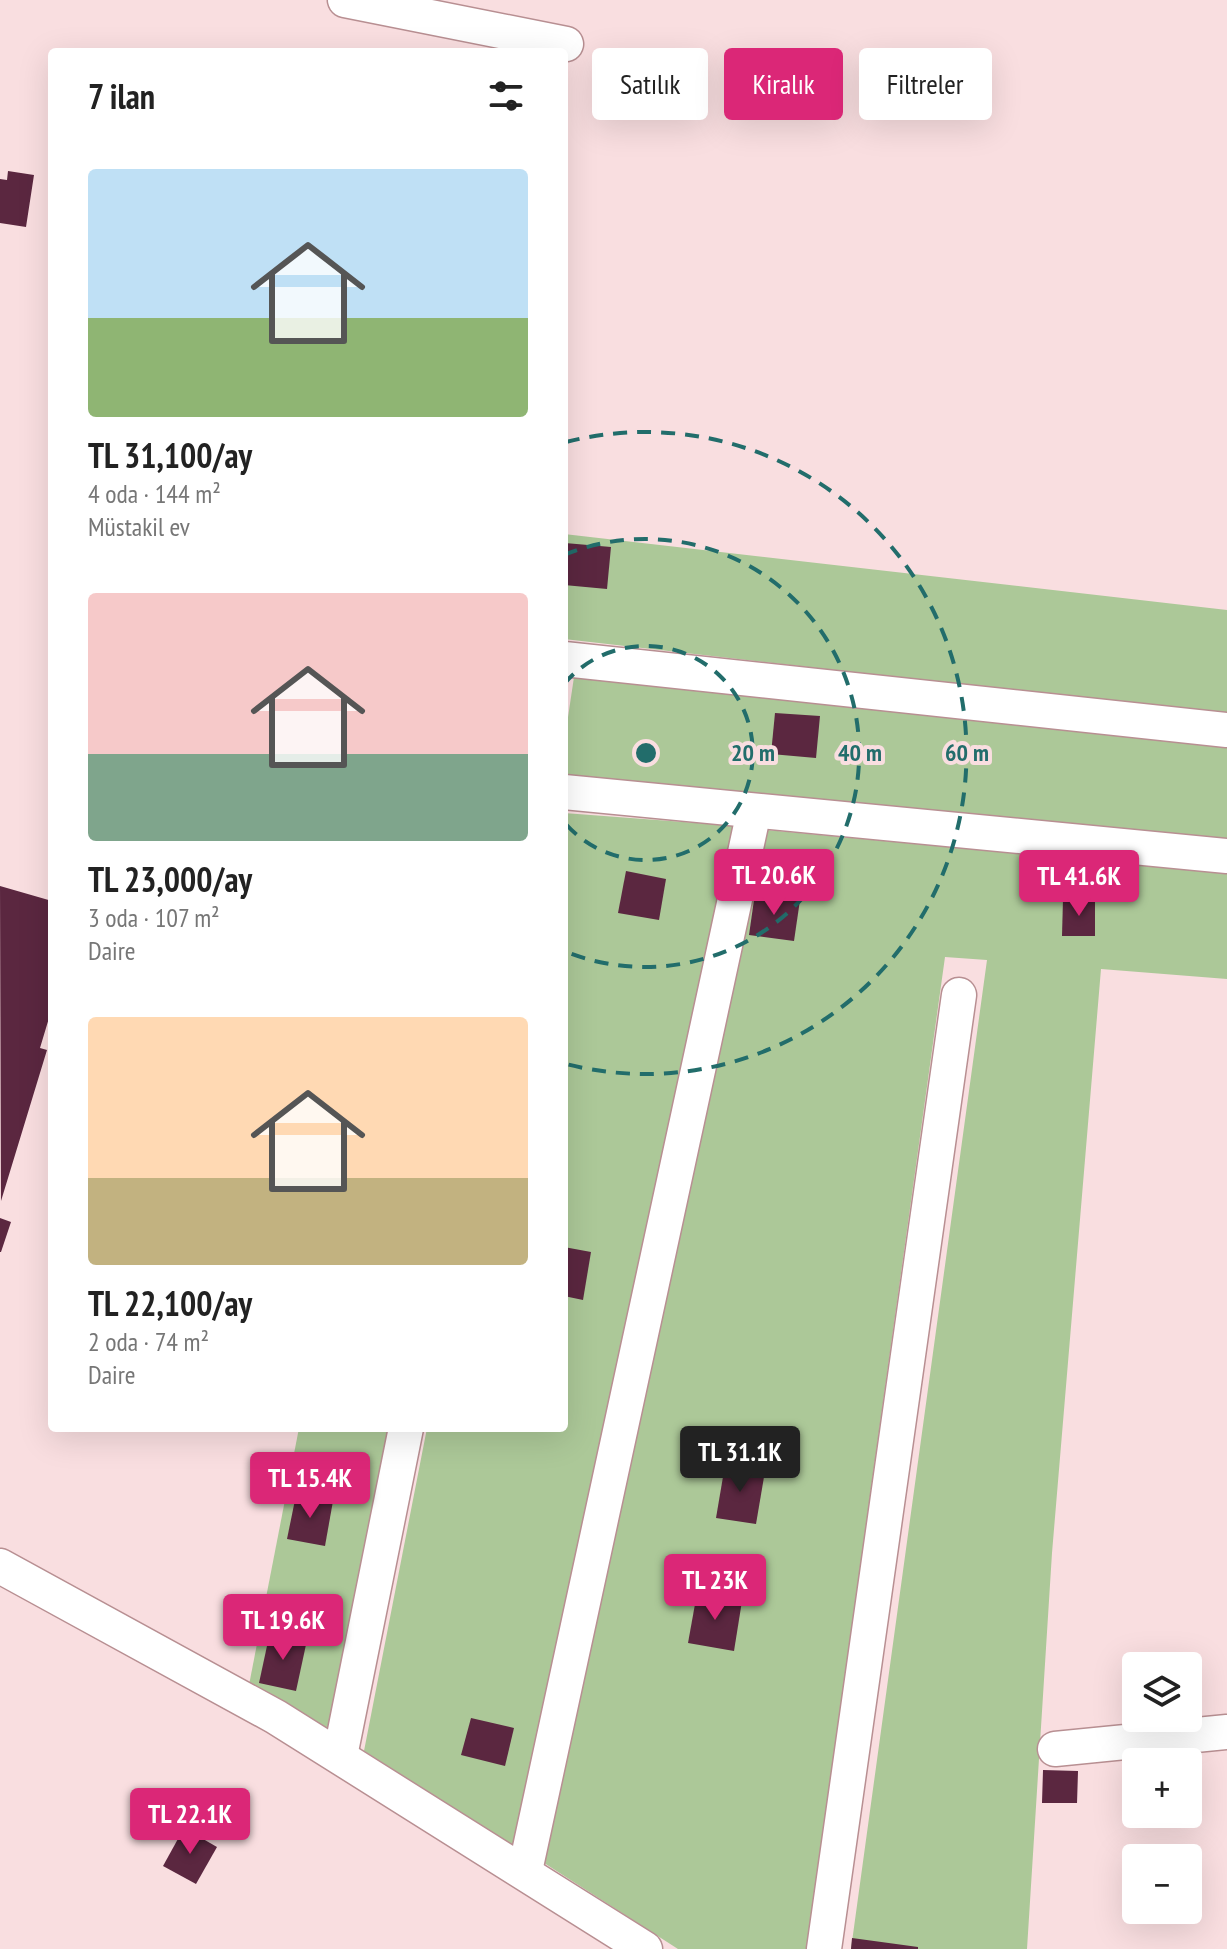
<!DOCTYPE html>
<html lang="tr">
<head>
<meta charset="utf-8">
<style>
	body { margin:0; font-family:"PT Sans Narrow",sans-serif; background:#f6f6f6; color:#222; height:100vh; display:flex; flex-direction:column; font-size:30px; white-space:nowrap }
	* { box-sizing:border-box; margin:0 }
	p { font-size:26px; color:#767676 }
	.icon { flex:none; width:44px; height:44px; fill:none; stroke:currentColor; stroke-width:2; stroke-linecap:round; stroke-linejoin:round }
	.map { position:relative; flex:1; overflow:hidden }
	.details { position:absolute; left:48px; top:48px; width:520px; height:1384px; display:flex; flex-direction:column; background:#fff; border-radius:8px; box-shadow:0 8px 32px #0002 }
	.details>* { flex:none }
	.guide { position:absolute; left:592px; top:48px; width:514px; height:72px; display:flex; gap:16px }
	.fabs { position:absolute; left:1122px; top:1652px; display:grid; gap:16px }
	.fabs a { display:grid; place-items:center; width:80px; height:80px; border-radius:8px; background:#fff; box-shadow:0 8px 32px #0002; font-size:40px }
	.price { position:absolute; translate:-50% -68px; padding:0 18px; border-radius:8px; background:#db2777; color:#fff; font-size:26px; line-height:52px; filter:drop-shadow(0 2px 4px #0008) }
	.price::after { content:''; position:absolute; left:50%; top:48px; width:24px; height:18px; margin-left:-12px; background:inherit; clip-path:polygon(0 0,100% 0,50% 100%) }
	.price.current { background:#222; color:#fff }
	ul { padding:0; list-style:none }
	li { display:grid; align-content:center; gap:16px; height:424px; padding:0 40px }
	li span { display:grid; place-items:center; height:248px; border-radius:8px; color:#555 }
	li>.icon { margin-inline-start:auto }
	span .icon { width:144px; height:144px; fill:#fffc; stroke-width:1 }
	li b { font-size:34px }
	h2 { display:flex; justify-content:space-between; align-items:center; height:96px; padding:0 40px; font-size:34px }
	.chip { padding:0 28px; border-radius:8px; background:#fff; box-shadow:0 8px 32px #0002; font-size:28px; line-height:72px }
	.chip.current { background:#db2777; color:#fff }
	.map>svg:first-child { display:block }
	.green { fill:#acc898 }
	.building { fill:#5b2740 }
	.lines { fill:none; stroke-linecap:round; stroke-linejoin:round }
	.minor-casing { stroke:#b88f92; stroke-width:37 }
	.minor { stroke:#fff; stroke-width:34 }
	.ring { fill:none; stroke:#226d6b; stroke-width:4; stroke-dasharray:14 10 }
	.centre { fill:#226d6b; stroke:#f9dee0; stroke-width:4 }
	.ring-label { font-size:24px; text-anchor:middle; font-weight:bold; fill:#226d6b; stroke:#f9dee0; stroke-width:8; stroke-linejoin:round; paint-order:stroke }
</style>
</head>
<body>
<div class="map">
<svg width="1227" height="1949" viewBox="0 0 1227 1949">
	<rect width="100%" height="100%" fill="#f9dee0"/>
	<g class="green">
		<path d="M564,534l663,76v105l-663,-76z"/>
		<path d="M574,677l653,71v94l-663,-67v-31z"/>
		<path d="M564,813l173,13 -222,1021 -151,-96 63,-323h137z"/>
		<path d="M767,830l460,43v106l-126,-10 -49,584 -25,396h-176l136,-989 -42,-3 -138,992h-129l-137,-88z"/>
		<path d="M299,1428h91l-60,304 -81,-47z"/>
	</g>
	<g class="building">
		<path d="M8,171l26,4 -8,52 -26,-4v-44l7,1z"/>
		<path d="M565,543l46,4 -4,42 -43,-4z"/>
		<path d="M775,713l45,3 -4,42 -45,-4z"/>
		<path d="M626,871l40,8 -7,41 -41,-7z"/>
		<path d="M0,886l52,15v107l-12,40 7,2 -46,151z"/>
		<path d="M755,893l45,7 -6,41 -45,-6z"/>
		<path d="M1063,899h32v37h-33z"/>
		<path d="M0,1218l11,4 -10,30h-1z"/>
		<path d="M564,1247l27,5 -8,48 -19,-4z"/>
		<path d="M725,1465l40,6 -9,53 -40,-6z"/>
		<path d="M296,1495l37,6 -8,45 -38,-7z"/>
		<path d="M697,1593l45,8 -8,50 -46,-8z"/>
		<path d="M270,1632l37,8 -11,51 -37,-8z"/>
		<path d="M471,1718l43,10 -9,38 -44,-11z"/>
		<path d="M1043,1770l35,1 -1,32h-35z"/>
		<path d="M184,1828l33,19 -21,37 -33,-18z"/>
		<path d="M1155,1854h37v36h-4v-32h-33z"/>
		<path d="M852,1938l66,9v2h-67z"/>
	</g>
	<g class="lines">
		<defs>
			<g id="minor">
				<path d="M345,0l221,44"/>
				<path d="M564,659l663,71"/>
				<path d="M564,792l663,64"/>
				<path d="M0,1566l276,151 369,232"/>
				<path d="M1055,1749l172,-17"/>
				<path d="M340,1756l66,-328"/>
				<path d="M525,1871l229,-1060"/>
				<path d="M824,1949l135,-954"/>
			</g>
		</defs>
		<use href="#minor" class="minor-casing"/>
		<use href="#minor" class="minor"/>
	</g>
	<g class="ring">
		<path d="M564 684A107 107 0 1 1 564 822"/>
		<path d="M564 555A214 214 0 1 1 564 951"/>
		<path d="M566 442A321 321 0 1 1 566 1064"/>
	</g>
	<circle cx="646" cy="753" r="12" class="centre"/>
	<g class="ring-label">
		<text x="753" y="761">20 m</text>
		<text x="860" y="761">40 m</text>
		<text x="967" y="761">60 m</text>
	</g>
</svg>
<div class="fabs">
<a><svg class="icon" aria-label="layers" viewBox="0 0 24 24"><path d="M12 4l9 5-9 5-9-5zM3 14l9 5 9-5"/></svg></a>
<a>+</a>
<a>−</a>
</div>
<b class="price" style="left:774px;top:917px">TL 20.6K</b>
<b class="price" style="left:1079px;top:918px">TL 41.6K</b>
<b class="price current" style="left:740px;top:1494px">TL 31.1K</b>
<b class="price" style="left:310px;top:1520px">TL 15.4K</b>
<b class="price" style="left:715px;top:1622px">TL 23K</b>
<b class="price" style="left:283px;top:1662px">TL 19.6K</b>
<b class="price" style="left:190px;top:1856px">TL 22.1K</b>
<div class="guide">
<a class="chip">Satılık</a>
<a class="chip current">Kiralık</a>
<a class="chip">Filtreler</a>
</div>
<section class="details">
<h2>7 ilan<svg class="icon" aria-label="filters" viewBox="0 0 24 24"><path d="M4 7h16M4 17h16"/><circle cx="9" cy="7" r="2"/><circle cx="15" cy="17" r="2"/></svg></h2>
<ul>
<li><span style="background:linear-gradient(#bfe0f5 60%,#8fb573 0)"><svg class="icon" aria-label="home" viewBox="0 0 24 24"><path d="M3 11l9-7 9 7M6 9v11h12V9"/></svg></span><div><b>TL 31,100/ay</b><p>4 oda · 144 m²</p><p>Müstakil ev</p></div></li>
<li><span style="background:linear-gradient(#f6c9c9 65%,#7fa58c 0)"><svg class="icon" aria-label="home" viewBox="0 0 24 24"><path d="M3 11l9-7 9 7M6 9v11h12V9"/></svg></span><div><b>TL 23,000/ay</b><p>3 oda · 107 m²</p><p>Daire</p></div></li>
<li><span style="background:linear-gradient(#ffd9b3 65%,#c2b280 0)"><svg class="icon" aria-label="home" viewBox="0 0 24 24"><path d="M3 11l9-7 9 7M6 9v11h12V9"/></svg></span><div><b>TL 22,100/ay</b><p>2 oda · 74 m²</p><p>Daire</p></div></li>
</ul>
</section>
</div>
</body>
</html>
